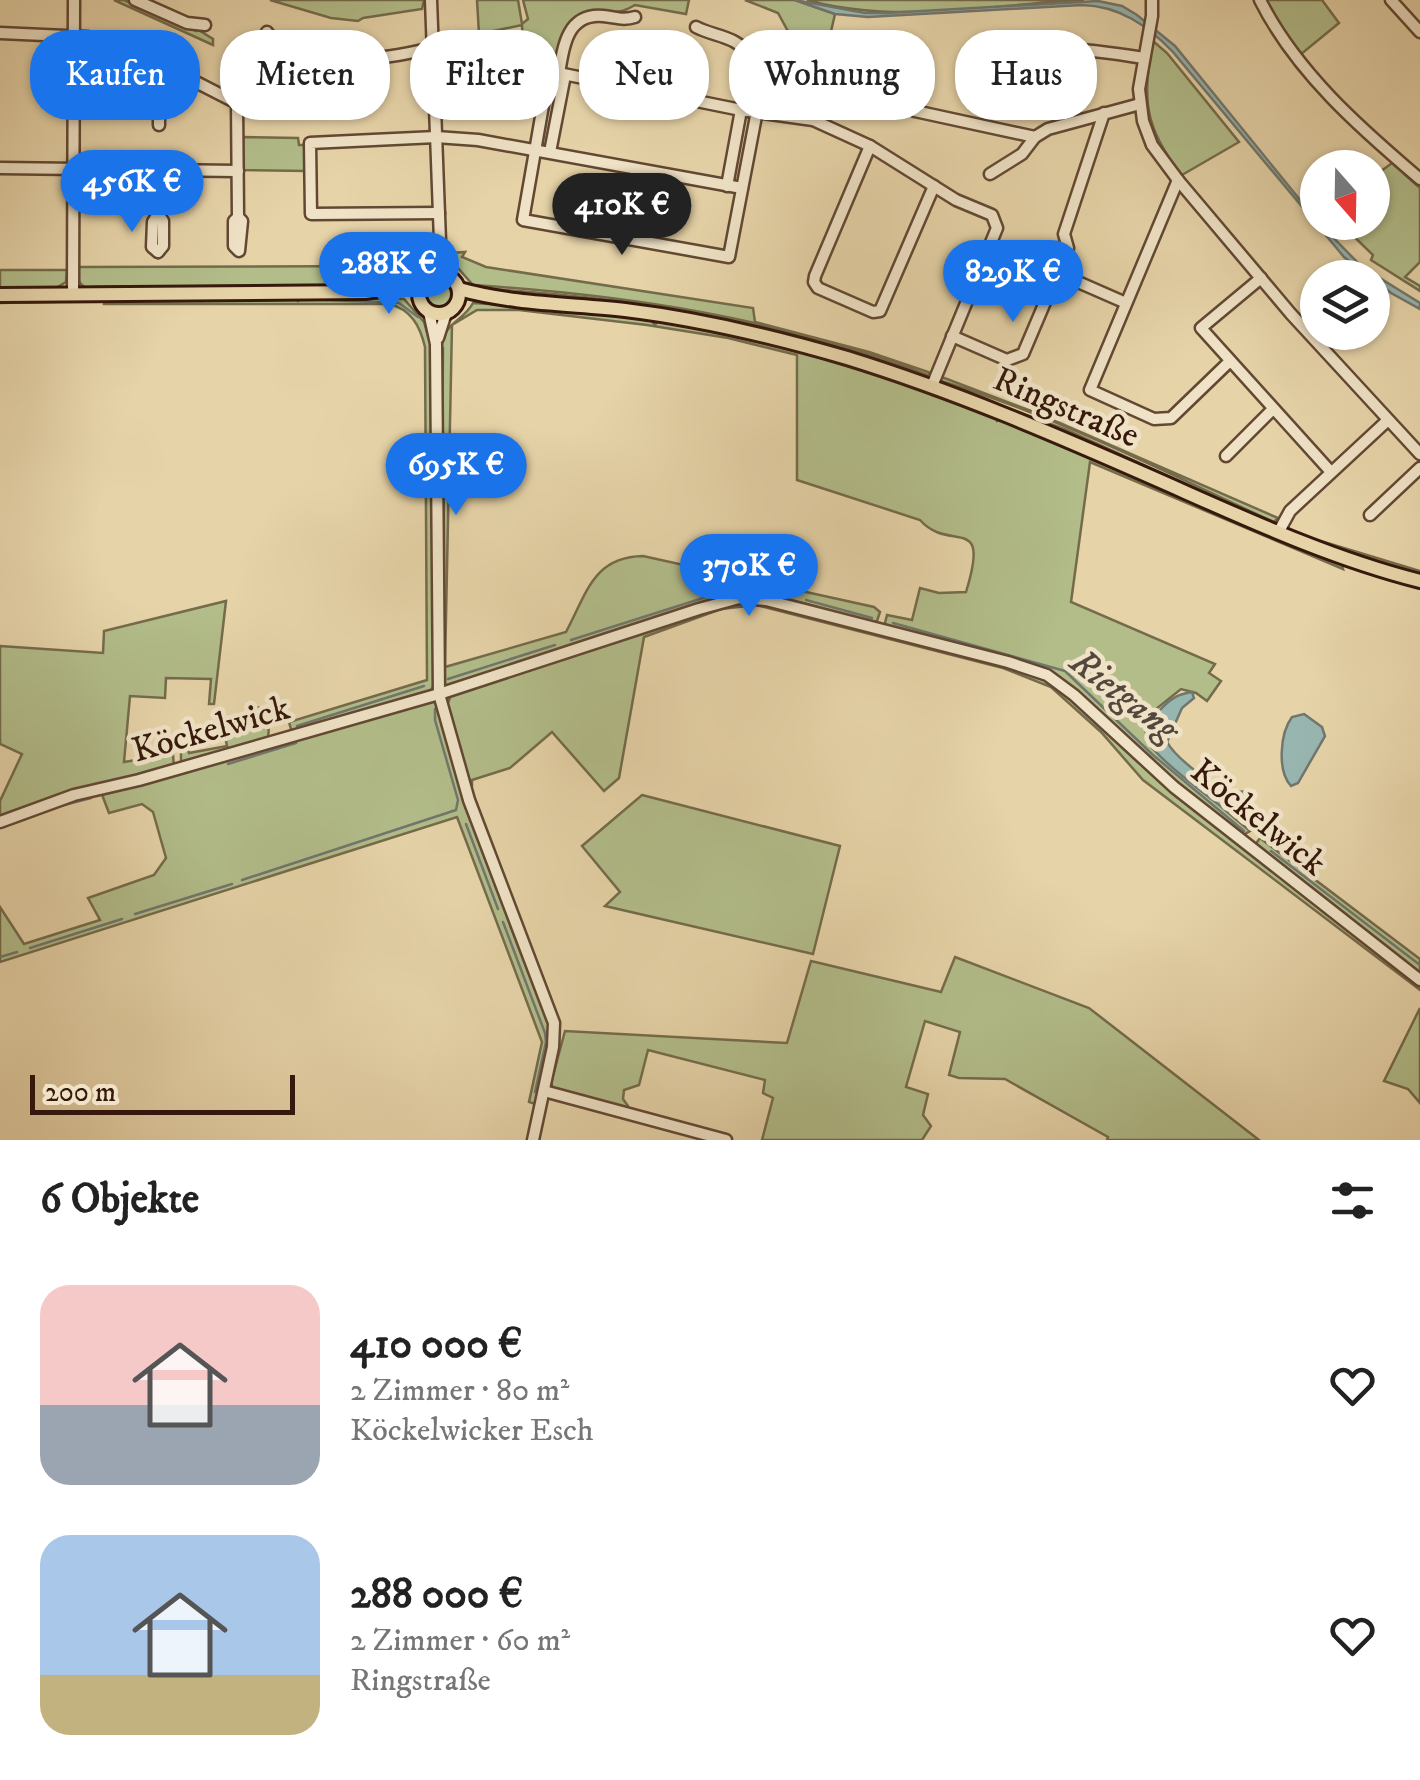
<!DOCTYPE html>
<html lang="de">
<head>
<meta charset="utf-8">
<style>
	body { margin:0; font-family:"IM FELL DW Pica",serif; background:#f6f6f6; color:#222; height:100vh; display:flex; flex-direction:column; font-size:38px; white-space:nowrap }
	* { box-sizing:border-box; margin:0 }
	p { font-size:32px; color:#767676 }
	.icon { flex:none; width:55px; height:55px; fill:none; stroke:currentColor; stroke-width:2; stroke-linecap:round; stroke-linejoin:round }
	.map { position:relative; height:1140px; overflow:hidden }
	.details { display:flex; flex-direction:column; background:#fff; flex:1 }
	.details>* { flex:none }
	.guide { position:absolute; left:30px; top:30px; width:1360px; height:90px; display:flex; gap:20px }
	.needle { width:65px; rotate:160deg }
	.tools { position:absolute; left:1300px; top:150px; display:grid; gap:20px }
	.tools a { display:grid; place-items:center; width:90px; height:90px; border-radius:50%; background:#fff; box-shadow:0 2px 8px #0004; font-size:50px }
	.scale { position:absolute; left:30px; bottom:25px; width:265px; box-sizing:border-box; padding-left:10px; border:5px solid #36190c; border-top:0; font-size:28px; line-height:35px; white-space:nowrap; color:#36190c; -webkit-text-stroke:8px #efe2c6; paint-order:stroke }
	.price { position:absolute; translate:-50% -85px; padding:0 22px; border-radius:35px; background:#1a73e8; color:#fff; font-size:32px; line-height:65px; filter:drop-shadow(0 2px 5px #0008) }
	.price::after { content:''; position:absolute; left:50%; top:60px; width:30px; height:22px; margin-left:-15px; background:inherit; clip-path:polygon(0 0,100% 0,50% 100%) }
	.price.on { background:#222; color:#fff }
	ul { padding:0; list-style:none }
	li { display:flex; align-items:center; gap:30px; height:250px; padding:0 40px }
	li span { display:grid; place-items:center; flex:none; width:280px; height:200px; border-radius:30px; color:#555 }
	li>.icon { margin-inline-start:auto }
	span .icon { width:120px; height:120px; fill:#fffc; stroke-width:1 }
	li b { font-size:42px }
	h2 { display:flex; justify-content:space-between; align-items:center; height:120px; padding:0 40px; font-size:42px }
	.chip { padding:0 35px; border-radius:40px; background:#fff; box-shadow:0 2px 8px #0004; font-size:35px; line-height:90px }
	.chip.on { background:#1a73e8; color:#fff }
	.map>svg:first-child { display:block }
	.green { fill:#b2bd8a; stroke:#746b4b; stroke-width:2.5 }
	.water { fill:#98b6b0; stroke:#71776e; stroke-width:2.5 }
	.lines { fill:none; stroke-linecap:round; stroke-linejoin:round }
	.stream { stroke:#71776e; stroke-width:2.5 }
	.minor-casing { stroke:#624833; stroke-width:15 }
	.major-casing { stroke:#36190c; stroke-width:18 }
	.minor { stroke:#efe2c6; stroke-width:10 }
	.major { stroke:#e6d3a8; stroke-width:12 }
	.labels { text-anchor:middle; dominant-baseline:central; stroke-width:9; stroke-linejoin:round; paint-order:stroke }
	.street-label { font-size:35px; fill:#36190c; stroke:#efe2c6 }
	.water-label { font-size:38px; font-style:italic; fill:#53483d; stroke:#efe2c6 }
</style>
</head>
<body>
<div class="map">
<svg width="1420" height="1140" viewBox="0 0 1420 1140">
	<rect width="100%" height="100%" fill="#e6d3a8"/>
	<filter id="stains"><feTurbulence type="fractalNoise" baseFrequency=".002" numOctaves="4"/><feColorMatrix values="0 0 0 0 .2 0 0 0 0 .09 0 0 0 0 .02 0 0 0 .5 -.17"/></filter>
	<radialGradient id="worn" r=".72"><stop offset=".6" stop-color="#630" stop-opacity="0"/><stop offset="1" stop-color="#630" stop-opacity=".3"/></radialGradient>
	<g class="green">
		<path d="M114,0h10l72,31 1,-2 16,10v6z"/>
		<path d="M270,0h154l-2,9 -59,9 -5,3 -27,-3z"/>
		<path d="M477,0h41l4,24 6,-5 -5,-19h166l-3,14 -51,-9c-19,11 -19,5 -38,6 -31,1 -37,27 -41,52l-6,4 -26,-5 -2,-37 -43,9z"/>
		<path d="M745,0h50l40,14 -12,52 -28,-4 1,-16 -18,-33z"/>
		<path d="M807,0h277c-92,4 -188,25 -277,0z"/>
		<path d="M1264,0h58l17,23 -39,32z"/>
		<path d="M1153,41l14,12 72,89 -57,33c-38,-47 -40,-76 -29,-134z"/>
		<path d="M242,137l56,1 1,7h7v26l-63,-1z"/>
		<path d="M1392,163l28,25v74l-15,15 15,9v5l-49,-31 2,-5 -33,-32 32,-1 1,-45z"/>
		<path d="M465,252l-3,5 24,10 267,41 2,14 114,30 62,21 -4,2c-145,-57 -300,-80 -454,-90l-22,-25 1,-7z"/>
		<path d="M415,256l12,7 -22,23 -318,4 -9,-9 -1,-14 308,-1z"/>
		<path d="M0,270h67l-1,12 -10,6 -56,1z"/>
		<circle cx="439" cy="294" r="15"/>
		<path d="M475,288c151,9 308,31 449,89l-132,-38z"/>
		<path d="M295,296l3,5 7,-5 99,3 20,23 4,14 4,1 3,344 -4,10 -9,4 -130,38 -3,-11 138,-42 -2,-333c-5,-21 -14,-38 -36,-43h-285l1,-6 98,3 3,-4z"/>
		<path d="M473,303l81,5 7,5 3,-5 86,11 5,6 3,-5c117,22 227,54 338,96l1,5 8,-2 336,143 2,7 -253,-107 -19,140 144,62 -6,9 12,8 -14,20 -11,-8 -15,-4 -30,24 -7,14 7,20 99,84 -10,6 -69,-54 -108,-100 -179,-56 3,-12 25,5 8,-32 19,5 27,-1c25,-81 -16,-38 -46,-72l-123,-40v-125l-69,-17 -81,-13 -128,-15h-42l-25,15 -7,342 121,-35c21,-39 27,-75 77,-76l231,51 6,5 -3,9 -5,2c-47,-13 -96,-33 -144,-28l-272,91h-12l-4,-11 3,-327 -4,-3c8,-23 25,-25 34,-42z"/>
		<path d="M939,376l100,38 239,104 -4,4c-110,-50 -217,-106 -333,-141z"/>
		<path d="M942,384l125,46 191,87z"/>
		<path d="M1291,532l129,39v5z"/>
		<path d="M226,601l-12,103h-5l2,-25 -45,-1 -1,20 -35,-2 -6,66 49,-8 1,14 -174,51v-18l22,-47 -22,-10v-98l103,7 1,-22z"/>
		<path d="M732,603h31l245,64 41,13 123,113 248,191v6l-277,-210 -42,-48 -50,-45 -48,-19 -247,-63 -35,4 -77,28 -25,141 -15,13 -52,-59 -42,36 -38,12v4l-5,-4 -20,-75 5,-12z"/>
		<path d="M432,701l7,4 113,328 -17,71 -6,-2 13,-60 -85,-225 -457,145v-55l24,37 76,-24 -12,-22 66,-23 12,-17 -13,-46 -11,-8 -33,9 -8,-21z"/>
		<path d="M247,706l23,3 -2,31 -87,25v-16l6,-1 2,5 38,-7 -1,-5 8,-11 11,1z"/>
		<path d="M642,795l198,51 -27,108 -208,-48 15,-14 -38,-46z"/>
		<path d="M1260,838l160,121v19l-165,-133z"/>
		<path d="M955,957l134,51 170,132h-152l1,-3 -103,-58 -46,-1 -10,-3 11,-43 -35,-11 -19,66 22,7 -5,21 8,11 -9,14h-160l11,-42 -10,-5 2,-13 -117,-30 -9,35 -15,5 -1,9 5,7 -1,4 -73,-19 -3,-8 14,-52 222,12 24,-82 130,31z"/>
		<path d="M1420,1008v95l-12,-14 -24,-8z"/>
	</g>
	<g class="water">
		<path d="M795,0l70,13h22l211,-12 24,5 15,9 38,31 143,176 44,45 58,36v6l-29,-16 -47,-36 -171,-205c-26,-27 -54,-46 -91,-47l-214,12 -33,-3z"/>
		<path d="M1192,692l2,6 -12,10 -15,34c8,15 49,48 66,50 6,0 11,-1 17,0l3,5 -11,18 -6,2c-16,-11 -85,-62 -89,-78 -2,-10 5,-20 12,-28 10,-11 18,-17 33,-19z"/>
		<path d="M1304,714l18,13 3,9 -27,47 -7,3c-14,-15 -11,-53 1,-69z"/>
	</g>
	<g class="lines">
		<g class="stream">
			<path d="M396,282l28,-17"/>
			<path d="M95,287l278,-2"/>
			<path d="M236,299h58"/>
			<path d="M306,299l93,4 19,14"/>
			<path d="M0,303l94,-2"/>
			<path d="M806,600l66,18"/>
			<path d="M893,623l172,48 88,84 91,76"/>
			<path d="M571,640l170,-54 49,10"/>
			<path d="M448,679l107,-34"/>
			<path d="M297,726l127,-40"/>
			<path d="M228,764l68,-21"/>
			<path d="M102,795l37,-10"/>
			<path d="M49,809l42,-11"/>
			<path d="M466,824l32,85"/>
			<path d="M1271,851l149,114"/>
			<path d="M242,880l214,-70 2,-10 -23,-80v-11"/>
			<path d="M135,914l97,-30"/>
			<path d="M503,922l42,111 1,9 -11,50"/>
			<path d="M30,948l92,-29"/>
			<path d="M0,957l17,-5"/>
		</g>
		<defs>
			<g id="minor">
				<path d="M135,0l52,23 18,2"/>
				<path d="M431,0l9,241 8,35"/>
				<path d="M1152,0v16l-13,73 4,32 9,24 26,35 113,134 129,140"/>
				<path d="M1260,0c36,72 100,128 160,179"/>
				<path d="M1391,0l29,32"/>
				<path d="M696,27c13,7 27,8 39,15 27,15 16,45 12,69"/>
				<path d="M267,32l4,6c56,29 102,24 161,10"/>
				<path d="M0,33l88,4 104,43 45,23 1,114 4,4 -3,30 -5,-5v-25l4,-4"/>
				<path d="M971,60c54,-19 117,-11 173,-2"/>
				<path d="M549,71l-26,149 206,37 28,-146"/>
				<path d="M559,74c4,-27 8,-61 44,-58 12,1 20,5 32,1"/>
				<path d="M487,75l37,-9 217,44 72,10 57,26 86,54 36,15 5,13 -65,158"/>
				<path d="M855,87l60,24 120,26"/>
				<path d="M159,125v-57"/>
				<path d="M870,146l-55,130 -1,6 4,6 55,24 7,-1 54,-125"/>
				<path d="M550,152l15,-77"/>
				<path d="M0,168l159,2 -1,44 5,7v25l-5,6"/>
				<path d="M159,170l79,1"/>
				<path d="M990,174l32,-20 13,-17 13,-8 92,-25"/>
				<path d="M1178,180l-88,210 64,29 17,-1 58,-56"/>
				<path d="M727,186l14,-76"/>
				<path d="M439,213l-128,1 -1,-71 126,-6 42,3 264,48"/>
				<path d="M991,244l135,59"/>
				<path d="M158,252l-6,-5 1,-25 5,-8"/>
				<path d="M433,275l6,-28"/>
				<path d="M1261,278l-60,50 130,144"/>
				<path d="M73,294l1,-294"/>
				<path d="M429,312l7,32 3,350 30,106 85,223 -1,24 -20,93"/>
				<path d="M952,336l55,24 16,-6 45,-106 -4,-14 40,-121"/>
				<path d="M438,338l8,-25"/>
				<path d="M1226,456l47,-47"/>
				<path d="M1370,515l50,-47"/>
				<path d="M1278,533l12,-22 98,-91"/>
				<path d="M0,822l74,-27 65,-15 300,-86 260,-85 40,-11 27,2 242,62 39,13 27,20 100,92 246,193"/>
				<path d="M544,1091l182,49"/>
			</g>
			<g id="major">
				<circle cx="439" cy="294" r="20"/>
				<path d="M459,289c53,15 111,15 166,21 74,9 150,27 222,48 107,33 209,77 311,122 86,38 171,78 262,101"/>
				<path d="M0,295l365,-3 55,-7"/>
			</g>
		</defs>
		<use href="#minor" class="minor-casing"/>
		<use href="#major" class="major-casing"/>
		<use href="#minor" class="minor"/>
		<use href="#major" class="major"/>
	</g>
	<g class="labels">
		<g class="street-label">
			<text transform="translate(1066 408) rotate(23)">Ringstraße</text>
			<text transform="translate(211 730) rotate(-16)">Köckelwick</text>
			<text transform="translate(1258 818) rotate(39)">Köckelwick</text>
		</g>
		<g class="water-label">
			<text transform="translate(1124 696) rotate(38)">Rietgang</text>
		</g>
	</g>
	<rect width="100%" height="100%" filter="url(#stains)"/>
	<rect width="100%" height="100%" fill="url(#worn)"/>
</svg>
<div class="tools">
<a><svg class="needle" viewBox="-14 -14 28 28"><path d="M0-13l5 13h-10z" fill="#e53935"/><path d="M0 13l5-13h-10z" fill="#767676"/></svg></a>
<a><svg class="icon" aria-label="layers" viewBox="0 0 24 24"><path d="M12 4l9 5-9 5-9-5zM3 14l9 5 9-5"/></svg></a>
</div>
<div class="scale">200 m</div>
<b class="price" style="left:132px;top:235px">456K €</b>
<b class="price on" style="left:622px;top:258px">410K €</b>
<b class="price" style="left:389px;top:317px">288K €</b>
<b class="price" style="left:1013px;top:325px">829K €</b>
<b class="price" style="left:456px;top:518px">695K €</b>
<b class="price" style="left:749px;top:619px">370K €</b>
<div class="guide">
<a class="chip on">Kaufen</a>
<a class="chip">Mieten</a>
<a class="chip">Filter</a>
<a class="chip">Neu</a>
<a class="chip">Wohnung</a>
<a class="chip">Haus</a>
</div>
</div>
<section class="details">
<h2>6 Objekte<svg class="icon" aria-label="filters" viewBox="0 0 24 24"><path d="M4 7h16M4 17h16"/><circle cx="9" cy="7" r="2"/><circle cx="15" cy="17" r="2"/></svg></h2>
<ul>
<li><span style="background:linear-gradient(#f6c9c9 60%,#9aa5b1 0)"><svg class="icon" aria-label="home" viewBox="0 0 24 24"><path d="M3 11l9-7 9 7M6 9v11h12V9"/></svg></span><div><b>410 000 €</b><p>2 Zimmer · 80 m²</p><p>Köckelwicker Esch</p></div><svg class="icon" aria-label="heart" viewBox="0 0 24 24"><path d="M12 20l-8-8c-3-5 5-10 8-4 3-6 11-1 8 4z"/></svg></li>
<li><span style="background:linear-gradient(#a9c7e8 70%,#c2b280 0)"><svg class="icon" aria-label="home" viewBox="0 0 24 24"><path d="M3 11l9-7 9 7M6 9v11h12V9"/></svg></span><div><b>288 000 €</b><p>2 Zimmer · 60 m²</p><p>Ringstraße</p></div><svg class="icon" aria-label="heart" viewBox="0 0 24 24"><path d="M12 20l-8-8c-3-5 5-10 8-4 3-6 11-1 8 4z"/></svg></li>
</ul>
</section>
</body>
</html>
